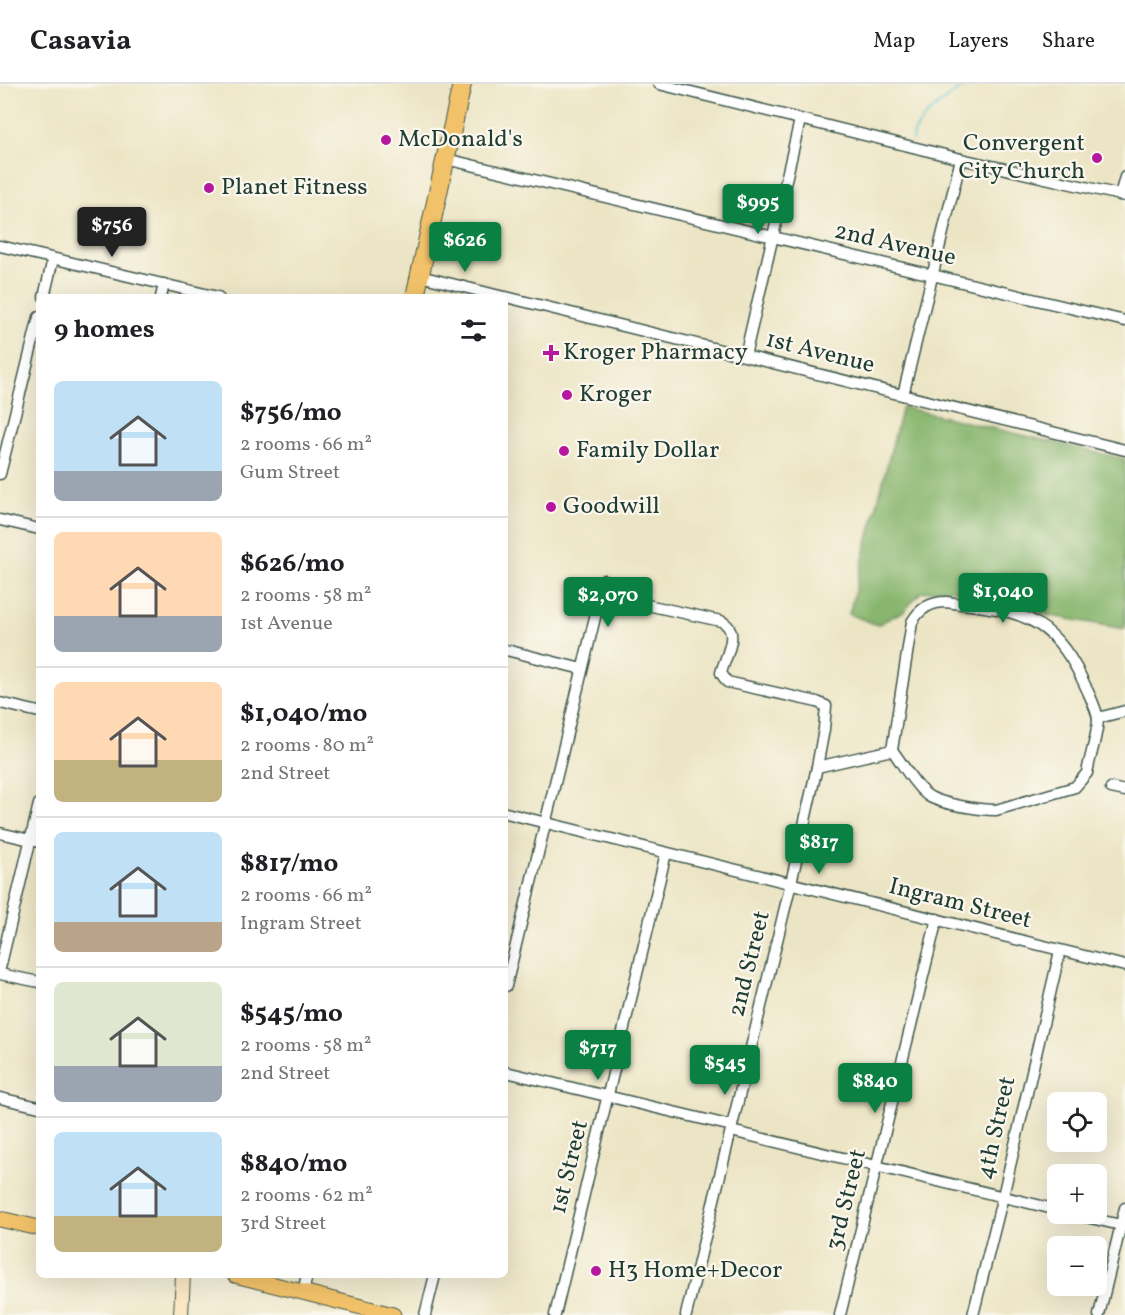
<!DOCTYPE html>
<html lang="en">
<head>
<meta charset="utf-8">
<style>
	body { margin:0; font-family:Vollkorn,serif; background:#f2f2f2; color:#202124; height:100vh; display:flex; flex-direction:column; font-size:22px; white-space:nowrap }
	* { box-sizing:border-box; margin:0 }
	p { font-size:20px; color:#757577 }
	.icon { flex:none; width:33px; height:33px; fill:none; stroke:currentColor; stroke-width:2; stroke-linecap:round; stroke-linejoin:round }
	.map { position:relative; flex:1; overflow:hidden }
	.side { position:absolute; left:36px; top:210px; width:472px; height:984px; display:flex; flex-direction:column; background:#fff; border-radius:9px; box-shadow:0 6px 24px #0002 }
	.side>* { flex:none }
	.controls { position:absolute; left:1047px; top:1008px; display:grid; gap:12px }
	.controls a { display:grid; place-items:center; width:60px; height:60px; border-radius:9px; background:#fff; box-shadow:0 6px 24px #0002; font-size:30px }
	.price { position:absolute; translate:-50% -51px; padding:0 14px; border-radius:6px; background:#0b8043; color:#fff; font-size:20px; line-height:39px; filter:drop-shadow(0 2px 3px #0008) }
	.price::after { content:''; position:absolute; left:50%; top:36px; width:18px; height:14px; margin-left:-9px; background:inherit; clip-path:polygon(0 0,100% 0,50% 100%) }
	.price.current { background:#222; color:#fff }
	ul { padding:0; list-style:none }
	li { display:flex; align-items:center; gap:18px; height:150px; padding:0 18px }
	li+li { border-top:2px solid #e0e0e0 }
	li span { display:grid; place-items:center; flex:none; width:168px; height:120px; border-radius:9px; color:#555 }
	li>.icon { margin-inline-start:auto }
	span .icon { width:72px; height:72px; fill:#fffc; stroke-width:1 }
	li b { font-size:26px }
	h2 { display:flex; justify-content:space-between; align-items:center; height:72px; padding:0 18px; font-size:26px }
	header { display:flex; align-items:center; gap:36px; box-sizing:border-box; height:84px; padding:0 30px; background:#fff; border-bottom:2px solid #e0e0e0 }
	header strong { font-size:28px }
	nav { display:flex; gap:33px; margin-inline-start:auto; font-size:21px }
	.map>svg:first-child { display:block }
	.forest { fill:#88b66e; stroke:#547a51; stroke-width:1.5 }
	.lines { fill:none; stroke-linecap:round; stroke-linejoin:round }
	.stream { stroke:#58c5d0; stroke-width:2 }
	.street-casing { stroke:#3e564a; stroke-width:13 }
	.secondary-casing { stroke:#3e564a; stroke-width:16 }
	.primary-casing { stroke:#3e564a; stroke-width:17 }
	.highway-casing { stroke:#3e564a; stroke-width:20 }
	.street { stroke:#fff; stroke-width:10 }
	.secondary { stroke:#fae7c3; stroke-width:14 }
	.primary { stroke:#f2c26a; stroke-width:15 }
	.highway { stroke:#f2c26a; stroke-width:18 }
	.poi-dot { fill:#b5179e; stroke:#fbf7ec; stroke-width:2 }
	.labels { text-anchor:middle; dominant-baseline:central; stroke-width:4.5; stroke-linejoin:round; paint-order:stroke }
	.poi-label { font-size:24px; fill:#1f3d34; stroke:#fbf7ec; text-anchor:start }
	.street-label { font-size:24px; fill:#1f3d34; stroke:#fbf7ec }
</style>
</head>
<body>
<header>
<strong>Casavia</strong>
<nav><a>Map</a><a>Layers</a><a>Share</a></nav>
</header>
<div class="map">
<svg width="1125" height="1231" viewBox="0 0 1125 1231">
	<rect width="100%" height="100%" fill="#fbf7ec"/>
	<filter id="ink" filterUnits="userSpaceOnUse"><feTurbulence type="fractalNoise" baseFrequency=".0167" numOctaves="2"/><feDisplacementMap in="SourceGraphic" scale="12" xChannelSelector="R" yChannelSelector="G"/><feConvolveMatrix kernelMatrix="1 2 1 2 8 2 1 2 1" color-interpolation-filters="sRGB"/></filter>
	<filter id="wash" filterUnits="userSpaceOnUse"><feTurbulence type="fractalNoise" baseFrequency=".008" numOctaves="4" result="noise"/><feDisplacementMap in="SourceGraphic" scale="24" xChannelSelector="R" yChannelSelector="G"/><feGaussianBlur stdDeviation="1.35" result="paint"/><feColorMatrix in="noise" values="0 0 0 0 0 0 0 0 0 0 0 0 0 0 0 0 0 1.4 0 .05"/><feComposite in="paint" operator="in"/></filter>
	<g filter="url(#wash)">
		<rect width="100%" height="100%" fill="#ece5c5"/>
		<path class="forest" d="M902,323l223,52v170l-95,-17 -39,-15 -41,-8 -29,3 -17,19 -27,14 -28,-11z"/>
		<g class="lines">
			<path class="stream" d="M912,56c6,-25 35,-41 55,-56"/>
		</g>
	</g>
	<g filter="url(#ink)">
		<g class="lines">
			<defs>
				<g id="street">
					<path d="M659,0l302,75 164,37"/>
					<path d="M446,75l679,162"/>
					<path d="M1120,111l5,-18"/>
					<path d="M0,162l218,51"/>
					<path d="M420,192l84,21"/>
					<path d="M44,213l9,-38"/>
					<path d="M161,213l3,-13"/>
					<path d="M506,213l619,153"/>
					<path d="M745,272l55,-236"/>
					<path d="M903,311l58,-236"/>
					<path d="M0,390l39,-157"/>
					<path d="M0,436l39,9"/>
					<path d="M601,511l120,26c21,10 4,35 0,52l6,9 90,20 9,4 -2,23 -7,38"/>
					<path d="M506,566l76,19"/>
					<path d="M0,619l39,9"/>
					<path d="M1098,634l27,-7"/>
					<path d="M1111,704l14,3"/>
					<path d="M506,729l619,153"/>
					<path d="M0,749l39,9"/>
					<path d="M0,884l39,-164"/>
					<path d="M0,890l39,8"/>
					<path d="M506,902l98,-406"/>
					<path d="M506,988l226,54"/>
					<path d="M0,1014l39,9"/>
					<path d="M731,1047l327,79"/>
					<path d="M1073,1130l52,12"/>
					<path d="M303,1208l4,-17"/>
					<path d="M425,1231l10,-40"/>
					<path d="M555,1231l111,-462"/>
					<path d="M686,1231l105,-432 26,-116 75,-17 20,-128c8,-14 19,-20 34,-20 69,8 105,11 137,79 4,9 15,30 15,39 -1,17 -8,36 -11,53l-12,14 -79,23c-16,0 -57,-6 -69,-15 -14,-11 -24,-31 -35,-45"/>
					<path d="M840,1231l97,-396"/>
					<path d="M973,1231l30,-119 57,-245"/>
					<path d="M1099,1231l26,-107"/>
				</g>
				<path id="secondary" d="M181,1231l2,-40"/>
				<g id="primary">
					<path d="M0,1135l39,9"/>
					<path d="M235,1191l158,40"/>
				</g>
				<path id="highway" d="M415,213l47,-213"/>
			</defs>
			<use href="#street" class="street-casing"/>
			<use href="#secondary" class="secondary-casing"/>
			<use href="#primary" class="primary-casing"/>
			<use href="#highway" class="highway-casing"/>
			<use href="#street" class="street"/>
			<use href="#secondary" class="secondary"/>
			<use href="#primary" class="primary"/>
			<use href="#highway" class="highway"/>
		</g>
	</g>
	<g class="poi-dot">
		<circle cx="386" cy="56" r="6"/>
		<circle cx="1097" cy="74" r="6"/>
		<circle cx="209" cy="104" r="6"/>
		<path d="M548 260h6v6h6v6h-6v6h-6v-6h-6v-6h6z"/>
		<circle cx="567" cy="311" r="6"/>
		<circle cx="564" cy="367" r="6"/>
		<circle cx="551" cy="423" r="6"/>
		<circle cx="596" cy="1187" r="6"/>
	</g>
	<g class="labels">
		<g class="poi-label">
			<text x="398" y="56">McDonald's</text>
			<text x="1085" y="60" text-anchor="end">Convergent<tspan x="1085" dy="28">City Church</tspan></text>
			<text x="221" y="104">Planet Fitness</text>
			<text x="563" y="269">Kroger Pharmacy</text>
			<text x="579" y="311">Kroger</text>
			<text x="576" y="367">Family Dollar</text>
			<text x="563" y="423">Goodwill</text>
			<text x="608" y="1187">H3 Home+Decor</text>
		</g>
		<g class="street-label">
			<text transform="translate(895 161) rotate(13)">2nd Avenue</text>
			<text transform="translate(820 269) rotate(14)">1st Avenue</text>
			<text transform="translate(960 820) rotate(14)">Ingram Street</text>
			<text transform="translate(750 880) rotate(-76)">2nd Street</text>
			<text transform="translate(997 1044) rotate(-77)">4th Street</text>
			<text transform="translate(570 1083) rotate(-76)">1st Street</text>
			<text transform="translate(847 1116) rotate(-76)">3rd Street</text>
		</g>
	</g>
</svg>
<div class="controls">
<a><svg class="icon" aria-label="locate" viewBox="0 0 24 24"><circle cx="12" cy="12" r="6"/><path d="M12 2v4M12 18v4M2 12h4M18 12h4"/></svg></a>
<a>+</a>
<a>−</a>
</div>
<b class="price" style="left:758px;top:151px">$995</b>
<b class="price current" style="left:112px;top:174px">$756</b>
<b class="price" style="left:465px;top:189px">$626</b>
<b class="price" style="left:1003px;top:540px">$1,040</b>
<b class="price" style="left:608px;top:544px">$2,070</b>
<b class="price" style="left:819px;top:791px">$817</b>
<b class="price" style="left:598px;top:997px">$717</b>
<b class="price" style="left:725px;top:1012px">$545</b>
<b class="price" style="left:875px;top:1030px">$840</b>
<section class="side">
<h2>9 homes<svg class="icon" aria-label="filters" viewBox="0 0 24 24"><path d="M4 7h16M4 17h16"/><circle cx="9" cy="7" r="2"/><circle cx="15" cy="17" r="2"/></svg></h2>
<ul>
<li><span style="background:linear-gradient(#bfe0f5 75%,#9aa5b1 0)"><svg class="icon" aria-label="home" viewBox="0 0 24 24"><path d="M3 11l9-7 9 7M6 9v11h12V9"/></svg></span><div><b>$756/mo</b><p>2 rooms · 66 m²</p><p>Gum Street</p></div></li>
<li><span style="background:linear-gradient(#ffd9b3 70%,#9aa5b1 0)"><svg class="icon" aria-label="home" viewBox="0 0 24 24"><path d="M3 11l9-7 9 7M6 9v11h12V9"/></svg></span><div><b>$626/mo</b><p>2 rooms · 58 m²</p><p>1st Avenue</p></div></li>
<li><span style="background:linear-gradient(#ffd9b3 65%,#c2b280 0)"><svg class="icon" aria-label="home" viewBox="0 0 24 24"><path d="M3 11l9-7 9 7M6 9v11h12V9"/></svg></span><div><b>$1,040/mo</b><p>2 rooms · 80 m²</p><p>2nd Street</p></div></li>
<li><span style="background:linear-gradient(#bfe0f5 75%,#b9a48a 0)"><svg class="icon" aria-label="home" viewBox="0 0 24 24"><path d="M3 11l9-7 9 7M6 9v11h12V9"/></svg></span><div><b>$817/mo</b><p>2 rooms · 66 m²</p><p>Ingram Street</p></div></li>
<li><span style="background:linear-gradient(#dfe7d0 70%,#9aa5b1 0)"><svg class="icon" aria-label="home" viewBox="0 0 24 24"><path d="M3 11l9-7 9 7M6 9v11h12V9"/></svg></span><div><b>$545/mo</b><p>2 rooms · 58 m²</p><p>2nd Street</p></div></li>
<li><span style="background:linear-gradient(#bfe0f5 70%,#c2b280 0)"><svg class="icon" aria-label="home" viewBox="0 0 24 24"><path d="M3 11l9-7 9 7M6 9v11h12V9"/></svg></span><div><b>$840/mo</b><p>2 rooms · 62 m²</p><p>3rd Street</p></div></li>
</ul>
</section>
</div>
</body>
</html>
